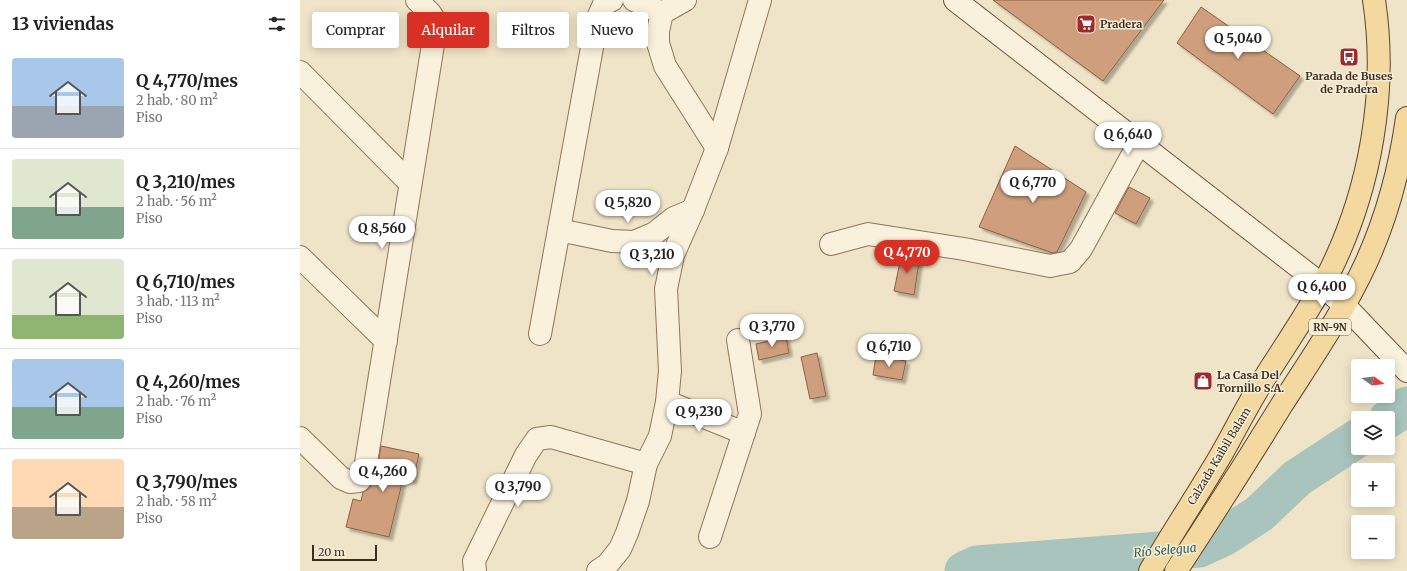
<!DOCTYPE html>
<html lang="es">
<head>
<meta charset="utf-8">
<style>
	body { margin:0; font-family:Merriweather,serif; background:#f6f6f6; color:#222; height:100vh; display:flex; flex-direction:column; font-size:15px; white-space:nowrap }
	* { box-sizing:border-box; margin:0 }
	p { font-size:13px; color:#767676 }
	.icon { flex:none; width:22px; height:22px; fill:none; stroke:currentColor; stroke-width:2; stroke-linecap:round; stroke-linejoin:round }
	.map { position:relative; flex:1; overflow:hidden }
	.details { display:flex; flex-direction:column; background:#fff; width:300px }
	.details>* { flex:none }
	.guide { position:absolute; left:12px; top:12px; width:380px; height:36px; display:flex; gap:8px }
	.needle { width:26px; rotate:104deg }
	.buttons { position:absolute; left:1051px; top:359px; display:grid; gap:8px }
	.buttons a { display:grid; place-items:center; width:44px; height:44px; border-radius:4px; background:#fff; box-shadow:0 2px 10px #0003; font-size:20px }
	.scale { position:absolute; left:12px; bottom:10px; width:65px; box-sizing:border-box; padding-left:4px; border:2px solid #3d2e20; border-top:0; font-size:11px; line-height:14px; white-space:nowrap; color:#3d2e20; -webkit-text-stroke:3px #f7eed8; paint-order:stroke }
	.price { position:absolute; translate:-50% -34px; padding:0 9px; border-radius:14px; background:#fff; color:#222; font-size:13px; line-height:26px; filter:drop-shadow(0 1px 2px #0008) }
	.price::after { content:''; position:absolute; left:50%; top:24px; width:12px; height:9px; margin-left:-6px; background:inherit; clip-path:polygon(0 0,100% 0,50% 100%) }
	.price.on { background:#d93025; color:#fff }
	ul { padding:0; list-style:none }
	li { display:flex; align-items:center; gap:12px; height:100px; padding:0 12px }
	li+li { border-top:1px solid #e0e0e0 }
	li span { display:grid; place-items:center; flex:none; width:112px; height:80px; border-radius:4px; color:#555 }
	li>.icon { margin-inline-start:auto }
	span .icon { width:48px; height:48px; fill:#fffc; stroke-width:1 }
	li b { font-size:17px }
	h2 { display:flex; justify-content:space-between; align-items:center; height:48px; padding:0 12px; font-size:17px }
	.chip { padding:0 14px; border-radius:4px; background:#fff; box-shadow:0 2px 10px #0003; font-size:14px; line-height:36px }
	.chip.on { background:#d93025; color:#fff }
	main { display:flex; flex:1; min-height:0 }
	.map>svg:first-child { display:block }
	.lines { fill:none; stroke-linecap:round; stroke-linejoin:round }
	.river { stroke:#a9c4bc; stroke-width:39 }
	.building { fill:#cf9f7d; stroke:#8d5f41; filter:url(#shadow) }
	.street-casing { stroke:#8d765c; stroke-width:24 }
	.secondary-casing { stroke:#6f573f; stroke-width:24 }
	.primary-casing { stroke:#5b4430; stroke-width:24 }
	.street { stroke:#faf1dc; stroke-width:22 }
	.secondary { stroke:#faf1dc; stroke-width:22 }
	.primary { stroke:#f3d9a0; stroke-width:22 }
	.labels { text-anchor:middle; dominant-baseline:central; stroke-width:3; stroke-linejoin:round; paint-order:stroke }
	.shield { fill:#f7eed8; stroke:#756857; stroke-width:1 }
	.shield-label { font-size:10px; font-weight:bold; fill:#3d2e20 }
	.poi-label { font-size:11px; font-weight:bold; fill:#3d2e20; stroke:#f7eed8; text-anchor:start }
	.street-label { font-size:11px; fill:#3d2e20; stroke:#f7eed8 }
	.water-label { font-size:12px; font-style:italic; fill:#2f5d5a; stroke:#f7eed8 }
</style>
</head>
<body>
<main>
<section class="details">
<h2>13 viviendas<svg class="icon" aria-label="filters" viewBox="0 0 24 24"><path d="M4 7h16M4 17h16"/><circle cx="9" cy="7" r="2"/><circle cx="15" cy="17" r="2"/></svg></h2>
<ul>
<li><span style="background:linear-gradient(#a9c7e8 60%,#9aa5b1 0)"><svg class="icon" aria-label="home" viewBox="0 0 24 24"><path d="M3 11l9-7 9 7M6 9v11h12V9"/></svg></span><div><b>Q 4,770/mes</b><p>2 hab. · 80 m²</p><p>Piso</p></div></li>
<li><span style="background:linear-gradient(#dfe7d0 60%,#7fa58c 0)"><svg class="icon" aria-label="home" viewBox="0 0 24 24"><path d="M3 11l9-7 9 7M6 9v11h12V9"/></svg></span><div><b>Q 3,210/mes</b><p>2 hab. · 56 m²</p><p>Piso</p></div></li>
<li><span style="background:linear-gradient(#dfe7d0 70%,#8fb573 0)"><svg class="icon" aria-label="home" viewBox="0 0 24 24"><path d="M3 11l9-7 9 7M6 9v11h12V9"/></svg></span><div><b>Q 6,710/mes</b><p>3 hab. · 113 m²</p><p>Piso</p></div></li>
<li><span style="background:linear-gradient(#a9c7e8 60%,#7fa58c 0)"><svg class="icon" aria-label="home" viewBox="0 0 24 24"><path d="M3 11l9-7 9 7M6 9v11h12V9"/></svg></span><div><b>Q 4,260/mes</b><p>2 hab. · 76 m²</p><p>Piso</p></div></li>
<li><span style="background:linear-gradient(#ffd9b3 60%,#b9a48a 0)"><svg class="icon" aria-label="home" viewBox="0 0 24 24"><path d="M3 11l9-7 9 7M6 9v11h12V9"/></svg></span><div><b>Q 3,790/mes</b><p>2 hab. · 58 m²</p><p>Piso</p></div></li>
</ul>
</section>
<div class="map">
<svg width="1107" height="571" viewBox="0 0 1107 571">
	<defs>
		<filter id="shadow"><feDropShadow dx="3.5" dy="3.5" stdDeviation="1" flood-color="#0004"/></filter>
	</defs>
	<rect width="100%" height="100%" fill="#f0e4c8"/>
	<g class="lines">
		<g class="river">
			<path d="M1088,419l19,-13"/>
			<path d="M664,571l13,-6 222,-17 26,-12 34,-22 38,-36 61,-40"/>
		</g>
	</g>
	<g class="building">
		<path d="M693,0h171l-61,81z"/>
		<path d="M901,7l99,69 -27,38 -96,-71z"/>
		<path d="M715,146l71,46 -29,60 -4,1 -74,-26z"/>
		<path d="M829,187l21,11 -14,26 -21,-11z"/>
		<path d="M602,252l18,3 -6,40 -20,-4z"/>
		<path d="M486,337l3,16 -30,7 -3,-16z"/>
		<path d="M517,353l9,43 -16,3 -9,-42z"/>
		<path d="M576,356l30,5 -4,19 -29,-5z"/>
		<path d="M81,446l38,8 -6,27 -10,-2 -14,58 -43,-10 7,-28 8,2 2,-9 6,-3 7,-12z"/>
	</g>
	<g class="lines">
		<defs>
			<g id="street">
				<path d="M334,0l28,13"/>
				<path d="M385,0l-23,13 -4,18v12l7,23 52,82"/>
				<path d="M0,72l110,111"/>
				<path d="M259,230l53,11 22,1 21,-9 19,-15 19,-8"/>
				<path d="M531,244l37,-10 96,15 86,17 20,-4 11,-13 58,-106"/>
				<path d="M0,257l86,84"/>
				<path d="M240,334l57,-314 7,-16 8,-4"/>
				<path d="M367,402l77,31"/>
				<path d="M0,438l41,40 9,4 9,-1 5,-6 71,-443 1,-10 -6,-9 -13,-13"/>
				<path d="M410,537l40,-123 -12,-74"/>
				<path d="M175,571l-1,-10 52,-106 11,-16 14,-2 95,27"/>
				<path d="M298,571l9,-6 13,-16 7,-16 11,-32 8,-37 14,-28 7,-34 3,-31 -4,-82 7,-34 20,-45 24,-62 43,-148"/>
			</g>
			<path id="secondary" d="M655,0l367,285 22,20 63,66"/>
			<g id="primary">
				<path d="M850,571c23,-39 48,-77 71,-116 12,-21 23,-43 35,-63 24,-40 52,-78 73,-119 41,-82 59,-181 45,-273"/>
				<path d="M876,571c36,-55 71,-110 105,-165 30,-47 62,-93 85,-143 21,-46 34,-95 41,-145"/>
			</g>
		</defs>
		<use href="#street" class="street-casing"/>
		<use href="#secondary" class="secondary-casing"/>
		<use href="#primary" class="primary-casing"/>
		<use href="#street" class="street"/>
		<use href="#secondary" class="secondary"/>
		<use href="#primary" class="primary"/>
	</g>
	<defs>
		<symbol id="supermarket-square" viewBox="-11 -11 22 22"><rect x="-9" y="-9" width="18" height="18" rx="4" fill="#9e2a2b" stroke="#f7eed8"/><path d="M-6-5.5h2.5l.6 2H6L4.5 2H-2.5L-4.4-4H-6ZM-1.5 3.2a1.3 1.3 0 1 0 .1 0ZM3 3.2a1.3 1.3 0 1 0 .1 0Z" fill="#fff"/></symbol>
		<symbol id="bus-square" viewBox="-11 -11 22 22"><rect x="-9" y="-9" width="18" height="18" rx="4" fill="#9e2a2b" stroke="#f7eed8"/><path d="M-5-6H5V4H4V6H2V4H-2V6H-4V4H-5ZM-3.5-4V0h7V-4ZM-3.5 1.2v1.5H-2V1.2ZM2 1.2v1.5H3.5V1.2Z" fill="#fff"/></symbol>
		<symbol id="shop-square" viewBox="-11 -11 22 22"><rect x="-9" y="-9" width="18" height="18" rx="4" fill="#9e2a2b" stroke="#f7eed8"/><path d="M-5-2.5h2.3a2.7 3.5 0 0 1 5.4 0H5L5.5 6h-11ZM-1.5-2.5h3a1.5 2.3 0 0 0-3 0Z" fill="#fff"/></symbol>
	</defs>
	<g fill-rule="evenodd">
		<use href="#supermarket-square" x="775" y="13" width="22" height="22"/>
		<use href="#bus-square" x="1038" y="46" width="22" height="22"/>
		<use href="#shop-square" x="892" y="370" width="22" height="22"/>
	</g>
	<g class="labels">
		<rect class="shield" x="1009" y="319" width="42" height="16" rx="3"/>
		<g class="shield-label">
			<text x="1030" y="327">RN-9N</text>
		</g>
		<g class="poi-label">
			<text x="800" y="24">Pradera</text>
			<text x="1049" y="76" text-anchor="middle">Parada de Buses<tspan x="1049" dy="13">de Pradera</tspan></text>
			<text x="917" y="375">La Casa Del<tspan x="917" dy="13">Tornillo S.A.</tspan></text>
		</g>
		<g class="street-label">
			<text transform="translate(919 456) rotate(-59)">Calzada Kaibil Balam</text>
		</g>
		<g class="water-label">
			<text transform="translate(865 550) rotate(-5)">Río Selegua</text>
		</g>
	</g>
</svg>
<div class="buttons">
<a><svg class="needle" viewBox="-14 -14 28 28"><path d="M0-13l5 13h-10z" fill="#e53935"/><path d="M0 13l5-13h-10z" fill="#767676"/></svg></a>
<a><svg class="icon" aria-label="layers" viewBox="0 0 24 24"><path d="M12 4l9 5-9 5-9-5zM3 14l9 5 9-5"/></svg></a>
<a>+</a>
<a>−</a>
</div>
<div class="scale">20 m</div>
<b class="price" style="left:938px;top:60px">Q 5,040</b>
<b class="price" style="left:828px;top:156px">Q 6,640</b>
<b class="price" style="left:733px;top:204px">Q 6,770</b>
<b class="price" style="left:328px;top:224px">Q 5,820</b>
<b class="price" style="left:82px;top:250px">Q 8,560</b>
<b class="price on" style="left:607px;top:274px">Q 4,770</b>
<b class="price" style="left:352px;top:276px">Q 3,210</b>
<b class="price" style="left:1022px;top:308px">Q 6,400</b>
<b class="price" style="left:472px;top:348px">Q 3,770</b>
<b class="price" style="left:589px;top:368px">Q 6,710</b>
<b class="price" style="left:399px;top:433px">Q 9,230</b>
<b class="price" style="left:83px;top:493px">Q 4,260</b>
<b class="price" style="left:218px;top:508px">Q 3,790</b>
<div class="guide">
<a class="chip">Comprar</a>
<a class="chip on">Alquilar</a>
<a class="chip">Filtros</a>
<a class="chip">Nuevo</a>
</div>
</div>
</main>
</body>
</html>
